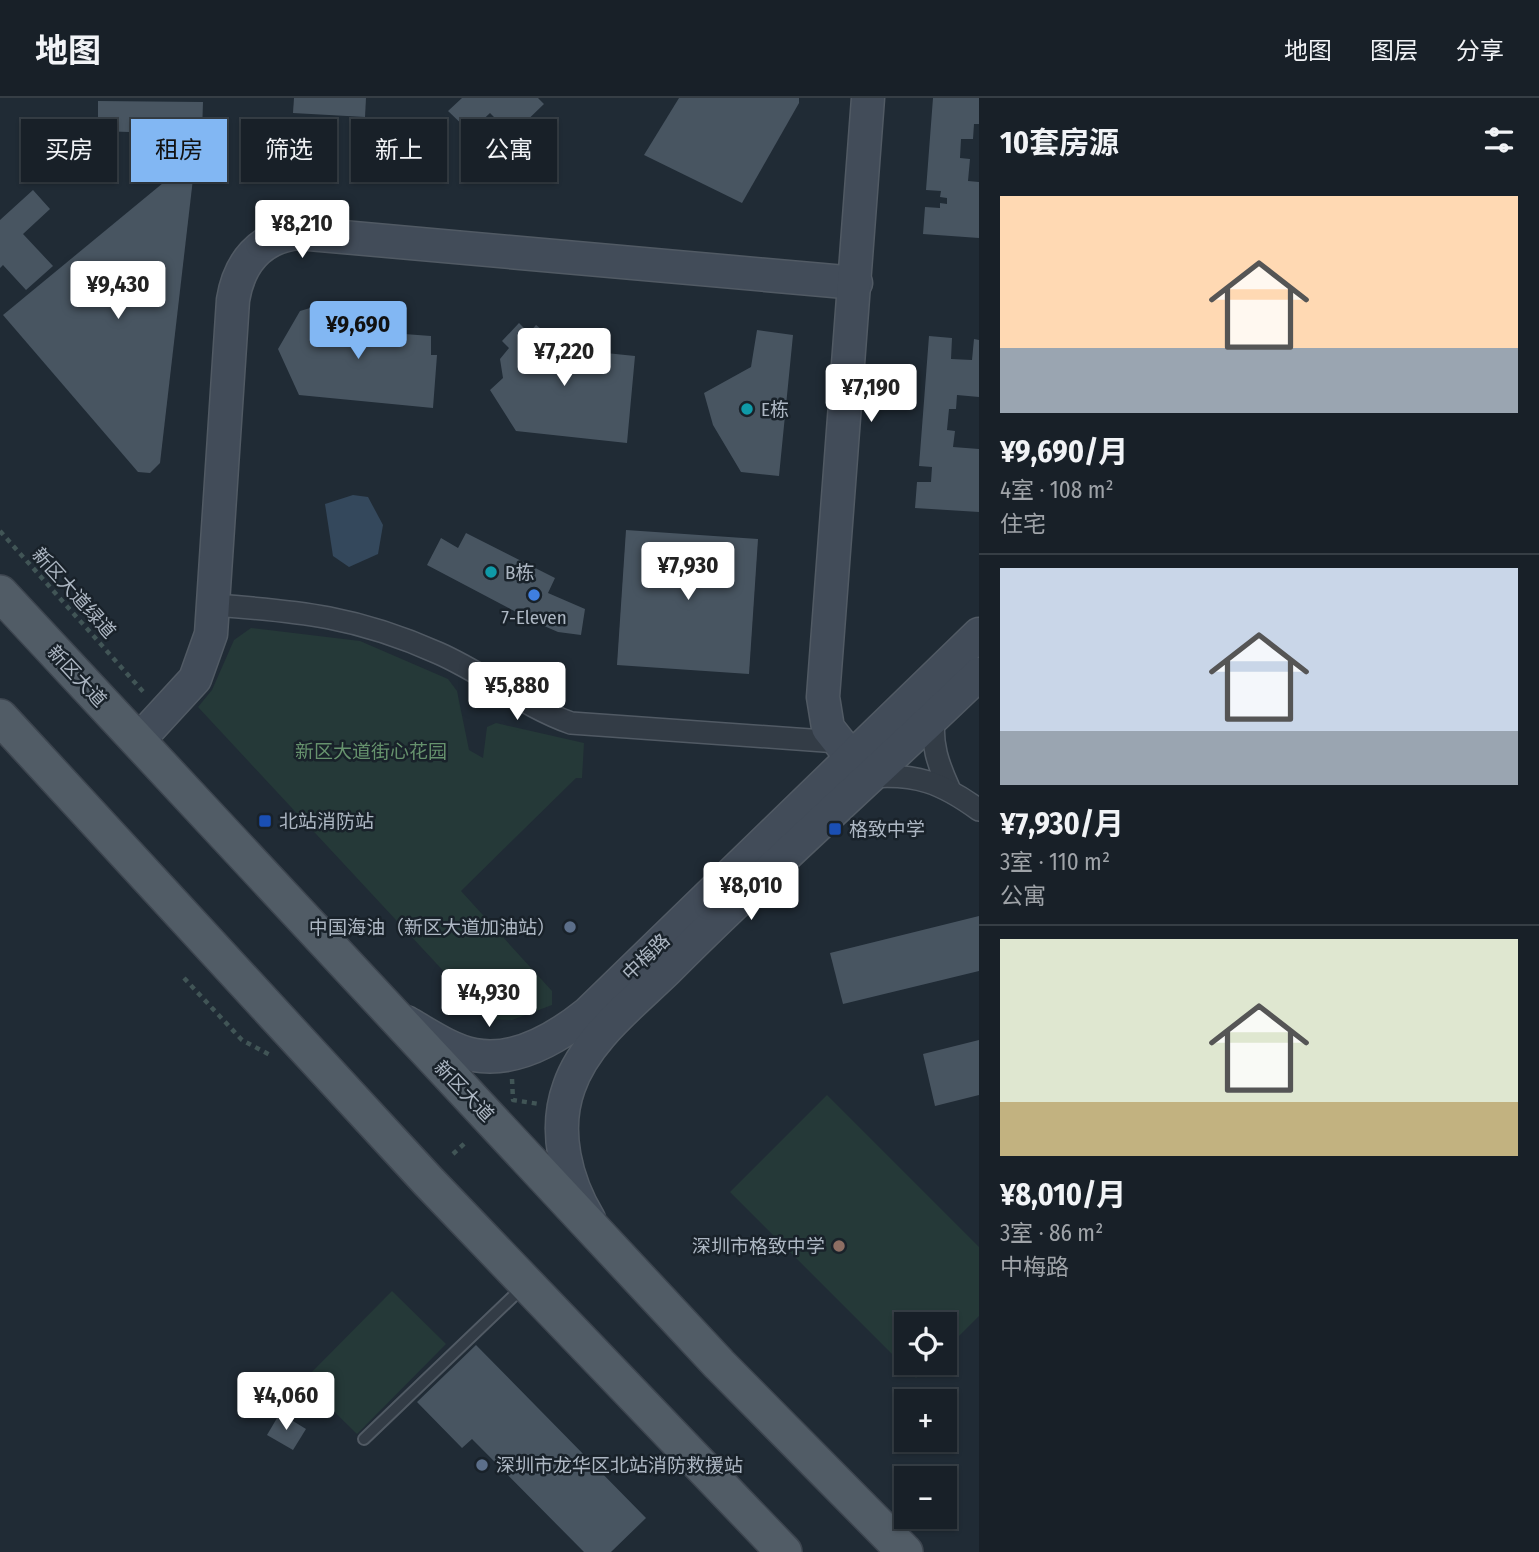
<!DOCTYPE html>
<html lang="zh">
<head>
<meta charset="utf-8">
<style>
	body { margin:0; font-family:"Fira Sans Condensed","Noto Sans SC",sans-serif; background:#252d34; color:#f1f3f6; height:100vh; display:flex; flex-direction:column; font-size:26px; white-space:nowrap }
	* { box-sizing:border-box; margin:0 }
	p { font-size:23px; color:#9fa3a8 }
	.icon { flex:none; width:38px; height:38px; fill:none; stroke:currentColor; stroke-width:2; stroke-linecap:round; stroke-linejoin:round }
	.map { position:relative; flex:1; overflow:hidden }
	.drawer { display:flex; flex-direction:column; background:#182028; width:560px }
	.drawer>* { flex:none }
	.banner { position:absolute; left:21px; top:21px; width:665px; height:63px; display:flex; gap:14px }
	.tools { position:absolute; left:894px; top:1214px; display:grid; gap:14px }
	.tools a { display:grid; place-items:center; width:63px; height:63px; border-radius:0px; background:#182028; box-shadow:0 2px 5px #0004,0 0 0 2px #363e45; font-size:35px }
	.price { position:absolute; translate:-50% -60px; padding:0 16px; border-radius:7px; background:#fff; color:#222; font-size:23px; line-height:46px; filter:drop-shadow(0 2px 4px #0008) }
	.price::after { content:''; position:absolute; left:50%; top:42px; width:21px; height:16px; margin-left:-10px; background:inherit; clip-path:polygon(0 0,100% 0,50% 100%) }
	.price.selected { background:#82b7f3; color:#111 }
	ul { padding:0; list-style:none }
	li { display:grid; align-content:center; gap:14px; height:371px; padding:0 21px }
	li+li { border-top:2px solid #363e45 }
	li span { display:grid; place-items:center; height:217px; border-radius:0px; color:#555 }
	li>.icon { margin-inline-start:auto }
	span .icon { width:126px; height:126px; fill:#fffc; stroke-width:1 }
	li b { font-size:30px }
	h2 { display:flex; justify-content:space-between; align-items:center; height:84px; padding:0 21px; font-size:30px }
	.tag { padding:0 24px; border-radius:0px; background:#182028; box-shadow:0 2px 5px #0004,0 0 0 2px #363e45; font-size:24px; line-height:63px }
	.tag.selected { background:#82b7f3; color:#111 }
	header { display:flex; align-items:center; gap:42px; box-sizing:border-box; height:98px; padding:0 35px; background:#182028; border-bottom:2px solid #363e45 }
	header strong { font-size:33px }
	nav { display:flex; gap:38px; margin-inline-start:auto; font-size:24px }
	main { display:flex; flex:1; min-height:0 }
	.map>svg:first-child { display:block }
	.green { fill:#253938 }
	.water { fill:#34485c }
	.building { fill:#485561 }
	.lines { fill:none; stroke-linecap:round; stroke-linejoin:round }
	.lane-casing { stroke:#515a64; stroke-width:14 }
	.street-casing { stroke:#515a64; stroke-width:24 }
	.secondary-casing { stroke:#515a64; stroke-width:35 }
	.primary-casing { stroke:#3d454f; stroke-width:38 }
	.path { stroke:#415556; stroke-width:4.5; stroke-dasharray:5 5; stroke-linecap:butt }
	.lane { stroke:#333c46; stroke-width:10 }
	.street { stroke:#333c46; stroke-width:21 }
	.secondary { stroke:#424c59; stroke-width:32 }
	.primary { stroke:#515c66; stroke-width:35 }
	.culture-dot { fill:#0f9aa8; stroke:#19222a; stroke-width:2.5 }
	.shop-dot { fill:#3f7fe0; stroke:#19222a; stroke-width:2.5 }
	.transit-dot { fill:#1a4fb4; stroke:#19222a; stroke-width:2.5 }
	.service-dot { fill:#5c6f8a; stroke:#19222a; stroke-width:2.5 }
	.education-dot { fill:#8d6e63; stroke:#19222a; stroke-width:2.5 }
	.labels { text-anchor:middle; dominant-baseline:central; stroke-width:5; stroke-linejoin:round; paint-order:stroke }
	.poi-label { font-size:19px; fill:#adb7c3; stroke:#19222a; text-anchor:start }
	.street-label { font-size:19px; fill:#adb7c3; stroke:#19222a }
	.park-label { font-size:19px; fill:#66926d; stroke:#19222a }
</style>
</head>
<body>
<header>
<strong>地图</strong>
<nav><a>地图</a><a>图层</a><a>分享</a></nav>
</header>
<main>
<div class="map">
<svg width="979" height="1454" viewBox="0 0 979 1454">
	<rect width="100%" height="100%" fill="#202b35"/>
	<g class="green">
		<path d="M251,530l109,13 88,38 9,12 12,59 14,8 4,-31 9,-4 88,20 -2,35h-6l-115,113 91,100v14l-40,15 -24,-1 -290,-312 14,-17 22,-50z"/>
		<path d="M827,997l152,152v69l-34,34v-25h-39v38h25l-15,15 -186,-186z"/>
		<path d="M392,1193l54,53 -89,90 -54,-53z"/>
	</g>
	<path class="water" d="M353,397l15,2 15,28 -5,29 -29,13 -16,-11 -8,-52z"/>
	<g class="building">
		<path d="M294,0h72l-1,19 -72,-4z"/>
		<path d="M462,0h76l6,6 -54,52 -10,-10 22,-21 -12,-12 -20,19 -22,-21z"/>
		<path d="M679,0h120v5l-57,100 -98,-48z"/>
		<path d="M933,0h46v26h-5l-1,15h-12l-1,19 10,1 -2,22 11,1v56l-56,-4 2,-27 15,1v-5l7,1v-6l-7,-1 1,-6 -15,-1z"/>
		<path d="M98,3l105,1 -1,31h-40l-1,38h-32v-39l-31,-1z"/>
		<path d="M180,71l14,1 -34,293 -10,10 -12,-1 -135,-157z"/>
		<path d="M33,92l17,19 -27,25 30,32 -27,24 -23,-25 -3,3v-48z"/>
		<path d="M327,205l37,28 67,5v19h6l-4,53 -134,-13 -21,-46 22,-38z"/>
		<path d="M519,225l10,10 7,-8 31,24 68,7 -8,87 -111,-12 -26,-41 13,-12 -3,-19 9,-11 -7,-7z"/>
		<path d="M757,232l36,5 -14,141 -38,-4 -28,-47 -9,-32 47,-26z"/>
		<path d="M929,238l23,2 -1,21 21,1 2,-21 5,1v57l-22,-2 -1,14h-7l-2,21 8,1 -2,16 26,2v63l-64,-4 2,-26h14l1,-15 -13,-1z"/>
		<path d="M626,432l132,9 -9,135 -132,-9z"/>
		<path d="M466,435l89,45 -7,15 37,16 -4,26 -23,-3 -23,-10 -108,-57 14,-27 17,10z"/>
		<path d="M979,818v55l-136,33 -13,-51z"/>
		<path d="M979,942v55l-44,11 -12,-52z"/>
		<path d="M476,1247l170,173 -35,34h-27l-112,-113 -10,9 -45,-46z"/>
		<path d="M280,1315l26,16 -13,21 -26,-15z"/>
	</g>
	<g class="lines">
		<defs>
			<path id="lane" d="M364,1341l160,-153"/>
			<g id="street">
				<path d="M214,507c86,6 144,12 224,48 46,20 85,53 133,70l267,19"/>
				<path d="M934,619c-3,27 4,47 15,71"/>
				<path d="M870,679c46,-4 72,6 109,33"/>
			</g>
			<g id="secondary">
				<path d="M138,643l57,-62 16,-45 22,-334c6,-37 27,-63 65,-67l558,50"/>
				<path d="M851,659l-23,-29 -5,-31 45,-599"/>
				<path d="M406,924c21,12 44,28 68,33 42,8 83,-17 114,-42l391,-379"/>
				<path d="M589,1121c-23,-38 -36,-88 -20,-132 16,-47 63,-83 98,-117 101,-102 209,-196 312,-296"/>
			</g>
			<g id="primary">
				<path d="M0,495l719,771 186,188"/>
				<path d="M0,619l428,464 356,371"/>
			</g>
		</defs>
		<use href="#lane" class="lane-casing"/>
		<use href="#street" class="street-casing"/>
		<use href="#secondary" class="secondary-casing"/>
		<use href="#primary" class="primary-casing"/>
		<g class="path">
			<path d="M0,433l146,164"/>
			<path d="M184,880l58,62 28,15"/>
			<path d="M512,981l1,21 26,4"/>
			<path d="M453,1056l12,-11"/>
		</g>
		<use href="#lane" class="lane"/>
		<use href="#street" class="street"/>
		<use href="#secondary" class="secondary"/>
		<use href="#primary" class="primary"/>
	</g>
	<g class="culture-dot">
		<circle cx="747" cy="311" r="7"/>
		<circle cx="491" cy="474" r="7"/>
	</g>
	<circle class="shop-dot" cx="534" cy="497" r="7"/>
	<g class="transit-dot">
		<rect x="258" y="716" width="14" height="14" rx="3.5"/>
		<rect x="828" y="724" width="14" height="14" rx="3.5"/>
	</g>
	<g class="service-dot">
		<circle cx="570" cy="829" r="7"/>
		<circle cx="482" cy="1367" r="7"/>
	</g>
	<circle class="education-dot" cx="839" cy="1148" r="7"/>
	<g class="labels">
		<g class="poi-label">
			<text x="761" y="311">E栋</text>
			<text x="505" y="474">B栋</text>
			<text x="534" y="519" text-anchor="middle">7-Eleven</text>
			<text x="279" y="723">北站消防站</text>
			<text x="849" y="731">格致中学</text>
			<text x="556" y="829" text-anchor="end">中国海油（新区大道加油站）</text>
			<text x="825" y="1148" text-anchor="end">深圳市格致中学</text>
			<text x="496" y="1367">深圳市龙华区北站消防救援站</text>
		</g>
		<g class="street-label">
			<text transform="translate(74 495) rotate(48)">新区大道绿道</text>
			<text transform="translate(77 578) rotate(47)">新区大道</text>
			<text transform="translate(646 859) rotate(-44)">中梅路</text>
			<text transform="translate(464 993) rotate(46)">新区大道</text>
		</g>
		<g class="park-label">
			<text x="371" y="653">新区大道街心花园</text>
		</g>
	</g>
</svg>
<div class="tools">
<a><svg class="icon" aria-label="locate" viewBox="0 0 24 24"><circle cx="12" cy="12" r="6"/><path d="M12 2v4M12 18v4M2 12h4M18 12h4"/></svg></a>
<a>+</a>
<a>−</a>
</div>
<b class="price" style="left:302px;top:162px">¥8,210</b>
<b class="price" style="left:118px;top:223px">¥9,430</b>
<b class="price selected" style="left:358px;top:263px">¥9,690</b>
<b class="price" style="left:564px;top:290px">¥7,220</b>
<b class="price" style="left:871px;top:326px">¥7,190</b>
<b class="price" style="left:688px;top:504px">¥7,930</b>
<b class="price" style="left:517px;top:624px">¥5,880</b>
<b class="price" style="left:751px;top:824px">¥8,010</b>
<b class="price" style="left:489px;top:931px">¥4,930</b>
<b class="price" style="left:286px;top:1334px">¥4,060</b>
<div class="banner">
<a class="tag">买房</a>
<a class="tag selected">租房</a>
<a class="tag">筛选</a>
<a class="tag">新上</a>
<a class="tag">公寓</a>
</div>
</div>
<section class="drawer">
<h2>10套房源<svg class="icon" aria-label="filters" viewBox="0 0 24 24"><path d="M4 7h16M4 17h16"/><circle cx="9" cy="7" r="2"/><circle cx="15" cy="17" r="2"/></svg></h2>
<ul>
<li><span style="background:linear-gradient(#ffd9b3 70%,#9aa5b1 0)"><svg class="icon" aria-label="home" viewBox="0 0 24 24"><path d="M3 11l9-7 9 7M6 9v11h12V9"/></svg></span><div><b>¥9,690/月</b><p>4室 · 108 m²</p><p>住宅</p></div></li>
<li><span style="background:linear-gradient(#c9d6e8 75%,#9aa5b1 0)"><svg class="icon" aria-label="home" viewBox="0 0 24 24"><path d="M3 11l9-7 9 7M6 9v11h12V9"/></svg></span><div><b>¥7,930/月</b><p>3室 · 110 m²</p><p>公寓</p></div></li>
<li><span style="background:linear-gradient(#dfe7d0 75%,#c2b280 0)"><svg class="icon" aria-label="home" viewBox="0 0 24 24"><path d="M3 11l9-7 9 7M6 9v11h12V9"/></svg></span><div><b>¥8,010/月</b><p>3室 · 86 m²</p><p>中梅路</p></div></li>
</ul>
</section>
</main>
</body>
</html>
